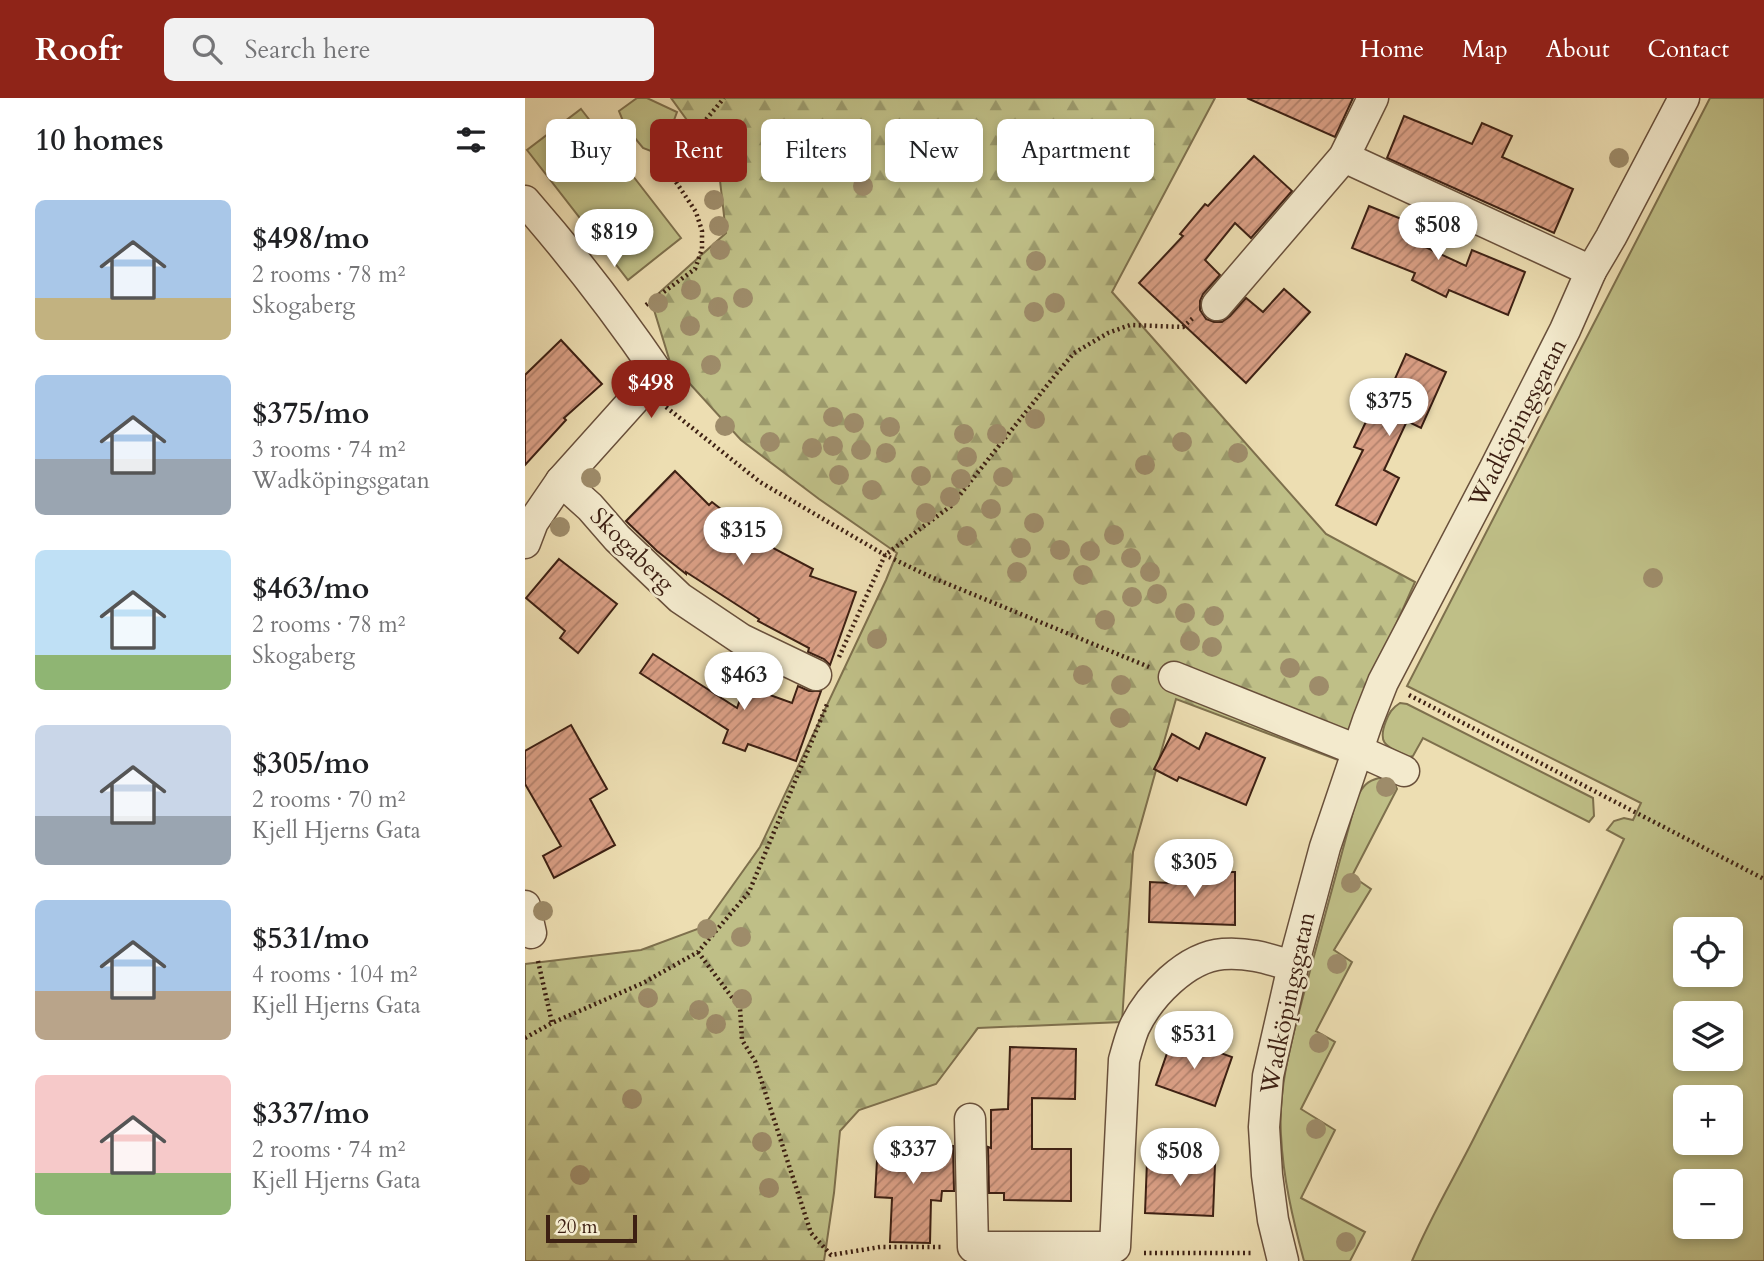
<!DOCTYPE html>
<html lang="en">
<head>
<meta charset="utf-8">
<style>
	body { margin:0; font-family:Cardo,serif; background:#f2f2f2; color:#202124; height:100vh; display:flex; flex-direction:column; font-size:26px; white-space:nowrap }
	* { box-sizing:border-box; margin:0 }
	p { font-size:23px; color:#757577 }
	.icon { flex:none; width:38px; height:38px; fill:none; stroke:currentColor; stroke-width:2; stroke-linecap:round; stroke-linejoin:round }
	.map { position:relative; flex:1; overflow:hidden }
	.panel { display:flex; flex-direction:column; background:#fff; width:525px }
	.panel>* { flex:none }
	.banner { position:absolute; left:21px; top:21px; width:665px; height:63px; display:flex; gap:14px }
	.controls { position:absolute; left:1148px; top:819px; display:grid; gap:14px }
	.controls a { display:grid; place-items:center; width:70px; height:70px; border-radius:10px; background:#fff; box-shadow:0 4px 10px #0003; font-size:35px }
	.scale { position:absolute; left:21px; bottom:18px; width:91px; box-sizing:border-box; padding-left:7px; border:4px solid #3d2013; border-top:0; font-size:19px; line-height:24px; white-space:nowrap; color:#3d2013; -webkit-text-stroke:5px #f3eacd; paint-order:stroke }
	.price { position:absolute; translate:-50% -60px; padding:0 16px; border-radius:24px; background:#fff; color:#222; font-size:23px; line-height:46px; filter:drop-shadow(0 2px 4px #0008) }
	.price::after { content:''; position:absolute; left:50%; top:42px; width:21px; height:16px; margin-left:-10px; background:inherit; clip-path:polygon(0 0,100% 0,50% 100%) }
	.price.on { background:#8f2418; color:#fff }
	ul { padding:0; list-style:none }
	li { display:flex; align-items:center; gap:21px; height:175px; padding:0 35px }
	li span { display:grid; place-items:center; flex:none; width:196px; height:140px; border-radius:10px; color:#555 }
	li>.icon { margin-inline-start:auto }
	span .icon { width:84px; height:84px; fill:#fffc; stroke-width:1 }
	li b { font-size:30px }
	h2 { display:flex; justify-content:space-between; align-items:center; height:84px; padding:0 35px; font-size:30px }
	.chip { padding:0 24px; border-radius:10px; background:#fff; box-shadow:0 4px 10px #0003; font-size:24px; line-height:63px }
	.chip.on { background:#8f2418; color:#fff }
	header { display:flex; align-items:center; gap:42px; box-sizing:border-box; height:98px; padding:0 35px; background:#8f2418; color:#fff }
	header strong { font-size:33px }
	nav { display:flex; gap:38px; margin-inline-start:auto; font-size:24px }
	.search { width:490px; height:63px; background:#f2f2f2; display:flex; align-items:center; gap:18px; box-sizing:border-box; padding:0 24px; border-radius:10px; color:#757577; font-size:26px }
	main { display:flex; flex:1; min-height:0 }
	.map>svg:first-child { display:block }
	.green { fill:#bfbf87; stroke:#7e704d; stroke-width:2; fill-rule:evenodd }
	.forest { fill:url(#forest-firs); stroke:#7e704d; stroke-width:2 }
	.building { fill:url(#building-hatch); stroke:#3d2013; stroke-width:2 }
	.lines { fill:none; stroke-linecap:round; stroke-linejoin:round }
	.minor-casing { stroke:#69503b; stroke-width:33 }
	.path { stroke:#3d2013; stroke-width:4.5; stroke-dasharray:2 3.5; stroke-linecap:butt }
	.minor { stroke:#f3eacd; stroke-width:30 }
	.tree { fill:#9e8c6a }
	.labels { text-anchor:middle; dominant-baseline:central; stroke-width:5; stroke-linejoin:round; paint-order:stroke }
	.street-label { font-size:24px; fill:#3d2013; stroke:#f3eacd }
</style>
</head>
<body>
<header>
<strong>Roofr</strong>
<div class="search"><svg class="icon" aria-label="search" viewBox="0 0 24 24"><circle cx="10" cy="10" r="6"/><path d="M15 15l6 6"/></svg>Search here</div>
<nav><a>Home</a><a>Map</a><a>About</a><a>Contact</a></nav>
</header>
<main>
<section class="panel">
<h2>10 homes<svg class="icon" aria-label="filters" viewBox="0 0 24 24"><path d="M4 7h16M4 17h16"/><circle cx="9" cy="7" r="2"/><circle cx="15" cy="17" r="2"/></svg></h2>
<ul>
<li><span style="background:linear-gradient(#a9c7e8 70%,#c2b280 0)"><svg class="icon" aria-label="home" viewBox="0 0 24 24"><path d="M3 11l9-7 9 7M6 9v11h12V9"/></svg></span><div><b>$498/mo</b><p>2 rooms · 78 m²</p><p>Skogaberg</p></div></li>
<li><span style="background:linear-gradient(#a9c7e8 60%,#9aa5b1 0)"><svg class="icon" aria-label="home" viewBox="0 0 24 24"><path d="M3 11l9-7 9 7M6 9v11h12V9"/></svg></span><div><b>$375/mo</b><p>3 rooms · 74 m²</p><p>Wadköpingsgatan</p></div></li>
<li><span style="background:linear-gradient(#bfe0f5 75%,#8fb573 0)"><svg class="icon" aria-label="home" viewBox="0 0 24 24"><path d="M3 11l9-7 9 7M6 9v11h12V9"/></svg></span><div><b>$463/mo</b><p>2 rooms · 78 m²</p><p>Skogaberg</p></div></li>
<li><span style="background:linear-gradient(#c9d6e8 65%,#9aa5b1 0)"><svg class="icon" aria-label="home" viewBox="0 0 24 24"><path d="M3 11l9-7 9 7M6 9v11h12V9"/></svg></span><div><b>$305/mo</b><p>2 rooms · 70 m²</p><p>Kjell Hjerns Gata</p></div></li>
<li><span style="background:linear-gradient(#a9c7e8 65%,#b9a48a 0)"><svg class="icon" aria-label="home" viewBox="0 0 24 24"><path d="M3 11l9-7 9 7M6 9v11h12V9"/></svg></span><div><b>$531/mo</b><p>4 rooms · 104 m²</p><p>Kjell Hjerns Gata</p></div></li>
<li><span style="background:linear-gradient(#f6c9c9 70%,#8fb573 0)"><svg class="icon" aria-label="home" viewBox="0 0 24 24"><path d="M3 11l9-7 9 7M6 9v11h12V9"/></svg></span><div><b>$337/mo</b><p>2 rooms · 74 m²</p><p>Kjell Hjerns Gata</p></div></li>
</ul>
</section>
<div class="map">
<svg width="1239" height="1163" viewBox="0 0 1239 1163">
	<defs>
		<pattern id="forest-firs" width="22" height="20" patternUnits="userSpaceOnUse" patternTransform="scale(1.75)"><rect width="22" height="20" fill="#bfbf87"/><path d="M5 1l3.5 6h-7zM16 11l3.5 6h-7z" fill="#9c9b6d"/></pattern>
		<pattern id="building-hatch" width="6" height="6" patternUnits="userSpaceOnUse" patternTransform="scale(1.75)"><rect width="6" height="6" fill="#da9f85"/><path d="M-1 1l2-2M0 6l6-6M5 7l2-2" fill="none" stroke="#b2816c"/></pattern>
	</defs>
	<rect width="100%" height="100%" fill="#eddeb2"/>
	<filter id="stains"><feTurbulence type="fractalNoise" baseFrequency=".00286" numOctaves="4"/><feColorMatrix values="0 0 0 0 .2 0 0 0 0 .09 0 0 0 0 .02 0 0 0 .5 -.17"/></filter>
	<radialGradient id="worn" r=".72"><stop offset=".6" stop-color="#630" stop-opacity="0"/><stop offset="1" stop-color="#630" stop-opacity=".3"/></radialGradient>
	<g class="green">
		<path d="M112,0h10l30,14 -16,43 -18,-7 -18,-22 -6,-15z"/>
		<path d="M1185,0h54v1163h-352c19,-46 45,-88 67,-133 49,-96 99,-192 145,-289l-17,-9 7,-9 10,-3 9,2 8,-17 -234,-117zM1160,831h46v46h-46zM1160,915h46v46h-46zM1160,999h46v46h-46zM1160,1083h46v46h-46z"/>
		<path d="M56,11l100,129 -53,42 -101,-130z"/>
		<path d="M875,605l7,1 186,94 1,18 -5,6 -166,-84 -10,18 -4,1c-20,-10 -33,-11 -23,-36 3,-8 6,-13 14,-18z"/>
		<path d="M854,680l8,1 7,3 3,7 -45,87 19,13 -37,61 18,12 -36,69 19,11 -34,67 34,21 -34,68 64,34 -15,29h-46c-11,-41 -21,-83 -23,-126 -3,-48 11,-96 23,-142 17,-65 35,-130 53,-196 6,-11 10,-16 22,-19z"/>
	</g>
	<path class="forest" d="M146,0h544l-103,194 214,242 89,48 -53,119 -24,59 -162,-61 -43,153 -11,170 -144,6 -42,56 -77,26 -19,21 -6,62 -10,68h-299v-297l116,-14 62,-23 57,-80 126,-267 11,-27 -78,-54 -78,-59 -71,-78 -19,-62 75,-67 -8,-70z"/>
	<g class="building">
		<path d="M722,0h106l-18,39z"/>
		<path d="M879,18l68,28 10,-21 30,13 -10,21 71,32 -19,44 -167,-75z"/>
		<path d="M729,58l38,35 -41,47 -16,-15 -30,37 15,15 -17,19 -3,7v9l6,9 8,3h8l8,-6 16,-18 17,14 21,-23 26,23 -64,71 -107,-100 44,-47 -3,-2 25,-30 3,2z"/>
		<path d="M844,108l60,24 -6,16 43,20 6,-16 53,22 -17,43 -59,-25 -3,7 -34,-17 3,-7 -63,-25z"/>
		<path d="M36,242l41,44 -38,34 2,2 -41,45v-90z"/>
		<path d="M881,256l40,18 -25,56 -14,-7 -23,49 15,8 -23,47 -40,-20 27,-55 -9,-3 16,-34 8,4z"/>
		<path d="M150,373l34,34 3,-3 38,30 1,-2 22,14 -2,3 42,22 -3,7 46,16 -26,73 -6,-6 -16,-7 1,-4 -51,-27 1,-2 -73,-47v2l-29,-23 -31,-30z"/>
		<path d="M34,461l58,45 -39,49 -18,-15 5,-7 -39,-33z"/>
		<path d="M128,556l84,54 8,-22 47,17 6,-17 11,5h12l-25,70 -48,-17 -3,7 -22,-8 5,-13 -88,-57z"/>
		<path d="M46,627l36,64 -17,10 25,46 -61,33 -11,-22 18,-10 -36,-62v-33z"/>
		<path d="M681,635l59,25 -19,47 -67,-28 -2,4 -23,-12 18,-35 27,15z"/>
		<path d="M645,774h65v53l-86,-3 1,-40 20,1z"/>
		<path d="M648,938l59,21 -17,49 -59,-21z"/>
		<path d="M485,949l66,2 -1,50 -43,-1v51h39v52l-67,-1v-7h-15l-1,-46 3,1v-38l17,-1z"/>
		<path d="M353,1044l75,4 1,45h-12l-1,10 -10,-1 -1,43 -40,-1 2,-44 -17,-1z"/>
		<path d="M622,1063l68,3 -2,52 -68,-3z"/>
	</g>
	<g class="lines">
		<defs>
			<g id="minor">
				<path d="M819,59l247,114"/>
				<path d="M0,103c48,55 92,112 133,172l-97,108 -28,41 -8,21"/>
				<path d="M692,207l127,-148 29,-59"/>
				<path d="M36,383l29,26 27,31 63,60 61,41 75,36"/>
				<path d="M649,579l183,73 47,21"/>
				<path d="M0,808l6,27"/>
				<path d="M445,1021l3,128h142l9,-187c3,-11 6,-22 10,-32 15,-32 52,-71 89,-74 25,-2 46,5 70,12"/>
				<path d="M758,1163l-10,-41 -6,-45 -3,-48 4,-51 25,-110 32,-119 43,-127 15,-38 111,-212 71,-140 26,-59 20,-34 73,-139"/>
			</g>
		</defs>
		<use href="#minor" class="minor-casing"/>
		<g class="path">
			<path d="M146,77l18,-35 35,-42"/>
			<path d="M121,207l49,-36 7,-20v-18l-6,-19 -34,-51"/>
			<path d="M141,309l94,75 125,73 46,22 218,90"/>
			<path d="M314,559l46,-102 66,-49 106,-133 17,-20 34,-20 22,-8 53,2 10,-9"/>
			<path d="M884,597l355,184"/>
			<path d="M173,854l42,56 2,32 13,21 56,172 20,22 49,-8h63"/>
			<path d="M13,863l14,62"/>
			<path d="M0,940l27,-15 91,-40 55,-31 51,-60 79,-190"/>
			<path d="M619,1155h107"/>
		</g>
		<use href="#minor" class="minor"/>
	</g>
	<g class="tree">
		<circle cx="209" cy="44" r="10"/>
		<circle cx="324" cy="51" r="10"/>
		<circle cx="176" cy="54" r="10"/>
		<circle cx="1094" cy="60" r="10"/>
		<circle cx="338" cy="88" r="10"/>
		<circle cx="189" cy="102" r="10"/>
		<circle cx="194" cy="128" r="10"/>
		<circle cx="195" cy="152" r="10"/>
		<circle cx="511" cy="163" r="10"/>
		<circle cx="166" cy="192" r="10"/>
		<circle cx="218" cy="200" r="10"/>
		<circle cx="133" cy="205" r="10"/>
		<circle cx="530" cy="205" r="10"/>
		<circle cx="193" cy="209" r="10"/>
		<circle cx="509" cy="214" r="10"/>
		<circle cx="165" cy="228" r="10"/>
		<circle cx="186" cy="267" r="10"/>
		<circle cx="308" cy="319" r="10"/>
		<circle cx="510" cy="321" r="10"/>
		<circle cx="329" cy="325" r="10"/>
		<circle cx="200" cy="328" r="10"/>
		<circle cx="365" cy="329" r="10"/>
		<circle cx="439" cy="336" r="10"/>
		<circle cx="472" cy="336" r="10"/>
		<circle cx="245" cy="344" r="10"/>
		<circle cx="657" cy="344" r="10"/>
		<circle cx="308" cy="348" r="10"/>
		<circle cx="287" cy="350" r="10"/>
		<circle cx="336" cy="352" r="10"/>
		<circle cx="361" cy="355" r="10"/>
		<circle cx="713" cy="355" r="10"/>
		<circle cx="442" cy="359" r="10"/>
		<circle cx="620" cy="367" r="10"/>
		<circle cx="314" cy="377" r="10"/>
		<circle cx="396" cy="378" r="10"/>
		<circle cx="478" cy="379" r="10"/>
		<circle cx="66" cy="380" r="10"/>
		<circle cx="436" cy="381" r="10"/>
		<circle cx="347" cy="392" r="10"/>
		<circle cx="425" cy="399" r="10"/>
		<circle cx="466" cy="411" r="10"/>
		<circle cx="401" cy="415" r="10"/>
		<circle cx="509" cy="425" r="10"/>
		<circle cx="35" cy="429" r="10"/>
		<circle cx="589" cy="437" r="10"/>
		<circle cx="442" cy="438" r="10"/>
		<circle cx="496" cy="450" r="10"/>
		<circle cx="535" cy="452" r="10"/>
		<circle cx="565" cy="453" r="10"/>
		<circle cx="606" cy="460" r="10"/>
		<circle cx="492" cy="474" r="10"/>
		<circle cx="625" cy="474" r="10"/>
		<circle cx="558" cy="477" r="10"/>
		<circle cx="1128" cy="480" r="10"/>
		<circle cx="632" cy="496" r="10"/>
		<circle cx="607" cy="499" r="10"/>
		<circle cx="660" cy="515" r="10"/>
		<circle cx="689" cy="518" r="10"/>
		<circle cx="580" cy="522" r="10"/>
		<circle cx="352" cy="541" r="10"/>
		<circle cx="665" cy="543" r="10"/>
		<circle cx="687" cy="549" r="10"/>
		<circle cx="765" cy="570" r="10"/>
		<circle cx="558" cy="577" r="10"/>
		<circle cx="596" cy="587" r="10"/>
		<circle cx="794" cy="588" r="10"/>
		<circle cx="595" cy="620" r="10"/>
		<circle cx="861" cy="689" r="10"/>
		<circle cx="826" cy="785" r="10"/>
		<circle cx="18" cy="813" r="10"/>
		<circle cx="182" cy="831" r="10"/>
		<circle cx="216" cy="839" r="10"/>
		<circle cx="812" cy="866" r="10"/>
		<circle cx="123" cy="900" r="10"/>
		<circle cx="217" cy="901" r="10"/>
		<circle cx="174" cy="912" r="10"/>
		<circle cx="191" cy="926" r="10"/>
		<circle cx="794" cy="945" r="10"/>
		<circle cx="107" cy="1001" r="10"/>
		<circle cx="791" cy="1031" r="10"/>
		<circle cx="237" cy="1044" r="10"/>
		<circle cx="55" cy="1077" r="10"/>
		<circle cx="244" cy="1090" r="10"/>
		<circle cx="821" cy="1144" r="10"/>
	</g>
	<g class="labels">
		<g class="street-label">
			<text transform="translate(993 325) rotate(-63)">Wadköpingsgatan</text>
			<text transform="translate(107 452) rotate(45)">Skogaberg</text>
			<text transform="translate(763 905) rotate(-78)">Wadköpingsgatan</text>
		</g>
	</g>
	<rect width="100%" height="100%" filter="url(#stains)"/>
	<rect width="100%" height="100%" fill="url(#worn)"/>
</svg>
<div class="controls">
<a><svg class="icon" aria-label="locate" viewBox="0 0 24 24"><circle cx="12" cy="12" r="6"/><path d="M12 2v4M12 18v4M2 12h4M18 12h4"/></svg></a>
<a><svg class="icon" aria-label="layers" viewBox="0 0 24 24"><path d="M12 4l9 5-9 5-9-5zM3 14l9 5 9-5"/></svg></a>
<a>+</a>
<a>−</a>
</div>
<div class="scale">20 m</div>
<b class="price" style="left:913px;top:164px">$508</b>
<b class="price" style="left:89px;top:171px">$819</b>
<b class="price on" style="left:126px;top:322px">$498</b>
<b class="price" style="left:864px;top:340px">$375</b>
<b class="price" style="left:218px;top:469px">$315</b>
<b class="price" style="left:219px;top:614px">$463</b>
<b class="price" style="left:669px;top:801px">$305</b>
<b class="price" style="left:669px;top:973px">$531</b>
<b class="price" style="left:388px;top:1088px">$337</b>
<b class="price" style="left:655px;top:1090px">$508</b>
<div class="banner">
<a class="chip">Buy</a>
<a class="chip on">Rent</a>
<a class="chip">Filters</a>
<a class="chip">New</a>
<a class="chip">Apartment</a>
</div>
</div>
</main>
</body>
</html>
